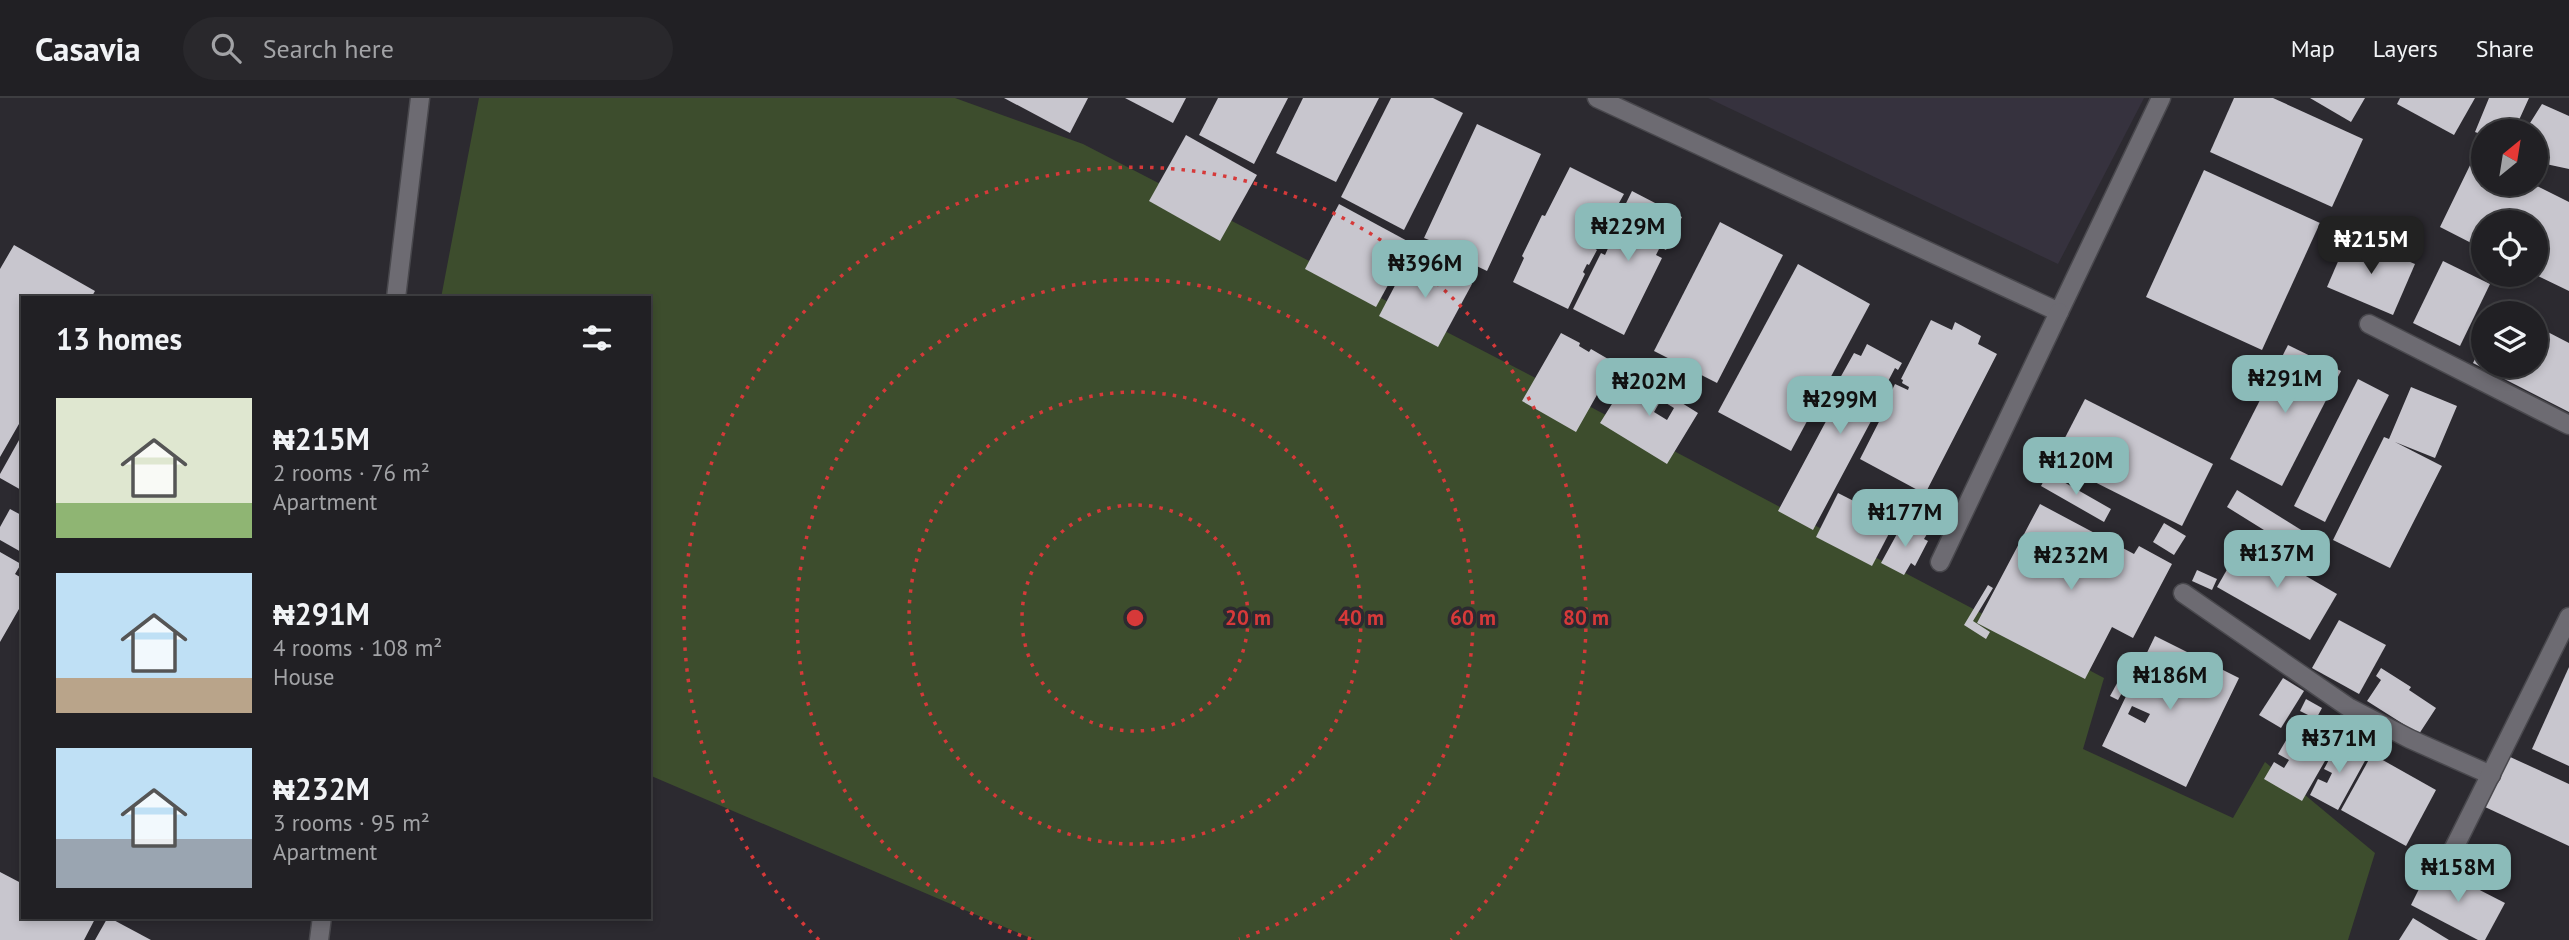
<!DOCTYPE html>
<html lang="en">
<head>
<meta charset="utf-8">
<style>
	body { margin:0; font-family:"PT Sans",sans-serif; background:#29282c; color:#f1f3f6; height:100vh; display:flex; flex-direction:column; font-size:26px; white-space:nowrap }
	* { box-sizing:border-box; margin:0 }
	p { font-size:23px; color:#a2a3a6 }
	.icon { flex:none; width:38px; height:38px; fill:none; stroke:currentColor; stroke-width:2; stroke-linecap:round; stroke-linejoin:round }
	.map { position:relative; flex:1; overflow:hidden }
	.details { position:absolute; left:21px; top:198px; width:630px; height:623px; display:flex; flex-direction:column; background:#212024; border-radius:0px; box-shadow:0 4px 10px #0003,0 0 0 2px #3e3e41 }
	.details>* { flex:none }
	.needle { width:46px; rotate:30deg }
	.tools { position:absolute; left:2471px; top:21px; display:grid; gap:14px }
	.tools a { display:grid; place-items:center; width:77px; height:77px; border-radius:50%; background:#212024; box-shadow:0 4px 10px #0003,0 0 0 2px #3e3e41; font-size:35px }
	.price { position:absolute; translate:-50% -60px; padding:0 16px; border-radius:14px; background:#8bbbb9; color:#111; font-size:23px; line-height:46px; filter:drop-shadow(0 2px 4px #0008) }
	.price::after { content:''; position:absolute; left:50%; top:42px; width:21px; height:16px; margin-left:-10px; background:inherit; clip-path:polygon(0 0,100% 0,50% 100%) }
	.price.current { background:#222; color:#fff }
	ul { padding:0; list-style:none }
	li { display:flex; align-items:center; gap:21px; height:175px; padding:0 35px }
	li span { display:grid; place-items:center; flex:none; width:196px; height:140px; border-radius:0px; color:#555 }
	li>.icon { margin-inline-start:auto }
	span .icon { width:84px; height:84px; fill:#fffc; stroke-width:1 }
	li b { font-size:30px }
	h2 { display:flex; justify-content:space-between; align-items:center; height:84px; padding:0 35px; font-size:30px }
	header { display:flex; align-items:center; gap:42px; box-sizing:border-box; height:98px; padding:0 35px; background:#212024; border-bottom:2px solid #3e3e41 }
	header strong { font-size:33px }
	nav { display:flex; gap:38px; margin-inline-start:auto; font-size:24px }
	.search { width:490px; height:63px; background:#29282c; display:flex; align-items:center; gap:18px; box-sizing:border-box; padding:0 24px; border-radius:38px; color:#a2a3a6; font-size:26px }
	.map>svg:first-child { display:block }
	.built { fill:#36323e }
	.green { fill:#3d4d2d }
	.building { fill:#c8c6ce; fill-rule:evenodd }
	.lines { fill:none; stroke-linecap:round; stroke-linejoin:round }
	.street-casing { stroke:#49484d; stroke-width:21 }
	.street { stroke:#6d6b72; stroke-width:18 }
	.ring { fill:none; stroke:#d63939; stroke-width:3.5; stroke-dasharray:3.5 7 }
	.centre { fill:#d63939; stroke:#2c2a30; stroke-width:3.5 }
	.ring-label { font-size:21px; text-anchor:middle; font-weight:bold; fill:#d63939; stroke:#2c2a30; stroke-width:7; stroke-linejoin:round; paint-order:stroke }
</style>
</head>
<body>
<header>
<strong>Casavia</strong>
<div class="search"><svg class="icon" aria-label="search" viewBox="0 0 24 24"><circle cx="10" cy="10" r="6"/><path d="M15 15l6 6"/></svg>Search here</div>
<nav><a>Map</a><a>Layers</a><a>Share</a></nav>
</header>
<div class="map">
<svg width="2569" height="842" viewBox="0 0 2569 842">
	<rect width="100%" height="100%" fill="#2c2a30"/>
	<path class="built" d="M1708,0h436l-86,166z"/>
	<path class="green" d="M479,0h476l128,46 466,241 555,293 -21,71 150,69 32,-56 110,91 -27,87h-1313l-386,-165v-477h-208z"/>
	<g class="building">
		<path d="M1004,0h84l-18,35z"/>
		<path d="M1125,0h61l-13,25z"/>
		<path d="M1218,0h70l-34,66 -55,-29z"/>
		<path d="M1303,0h76l-43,84 -60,-29z"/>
		<path d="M1391,0h42l30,15 -59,117 -63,-33z"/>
		<path d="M2234,0h39l90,41 -31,68 -122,-55z"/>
		<path d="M2310,0h55l-14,24z"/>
		<path d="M2400,0h75l-21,37 -57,-31z"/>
		<path d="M2489,0h40l-15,33h-31v4l-8,-3z"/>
		<path d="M2542,6l27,12v53l-33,-7v-31h-11z"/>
		<path d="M1477,26l64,30 -54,117 -46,-22 -4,8 -13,-6 5,-11 -5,-2z"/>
		<path d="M1186,37l71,40 -37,66 -71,-40z"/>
		<path d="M2475,57l8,4v25h50l36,18v89l-33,-16v-53h-53v27l-43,-22z"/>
		<path d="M1570,69l54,27 -30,54 3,2 -8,15 -2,-1 -4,8 2,2 -17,35 -55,-27 11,-24 -2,-2 20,-41 3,1z"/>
		<path d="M2204,72l116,53 -58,127 -116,-53z"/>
		<path d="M1632,93l50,26 -16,33 -6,-3 -4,8 6,3 -38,77 -51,-26 28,-56 4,2 5,-11 -3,-2z"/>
		<path d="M1339,106l72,39 -35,64 -71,-38z"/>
		<path d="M1720,124l63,33 -66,128 -63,-32z"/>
		<path d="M2349,138l66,28 -22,51 -66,-28z"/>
		<path d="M14,147l81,46 -4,7h-68v119l-23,40v-188z"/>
		<path d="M1412,155l60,31 -34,63 -59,-31z"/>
		<path d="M2443,163l47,23 -30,62 -47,-23z"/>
		<path d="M1798,166l72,40 -79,147 -73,-39z"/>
		<path d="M1931,222l21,10 3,-8 26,14 -3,8 19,10 -72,140 -65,-35 27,-53 -2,-2 10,-20 13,6 1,-3 -7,-4 1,-3 -2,-1z"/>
		<path d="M2536,228l33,17v69l-96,-49 10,-20v23h53z"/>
		<path d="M1561,235l19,10 -1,3 10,6 2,-3 24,14 -39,69 -54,-31z"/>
		<path d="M1867,246l35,19 -4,7 -3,-2 -12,23 3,2 -73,137 -35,-19 69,-129 -7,-4 14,-25 7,3z"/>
		<path d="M2288,247l53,26 -59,115 -52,-27z"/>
		<path d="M1632,274l66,41 -31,51 -67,-41zM1661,302l13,8 -7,12 -13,-8z"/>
		<path d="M2358,281l31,16 -64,127 -31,-16z"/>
		<path d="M2411,289l46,19 -22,52 -40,-16 47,24 -52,102 -57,-28 51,-103 5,2z"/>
		<path d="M2085,301l128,65 -31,62 -129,-65z"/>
		<path d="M23,335v58l-23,-13v-4z"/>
		<path d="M2048,375l63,36 -7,13 -63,-36z"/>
		<path d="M2237,392l77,48 -10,17 -77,-48z"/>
		<path d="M1838,395l57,29 -23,44 -56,-29z"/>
		<path d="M2040,406l94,50 5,-8 33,18 -39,74 -21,-11 -27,52 -108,-56z"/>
		<path d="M10,411l13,7v37l-23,-13v-13z"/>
		<path d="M1904,423l23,13 -3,5 4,2 -13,25 -4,-3 -7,12 -23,-12z"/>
		<path d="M2164,425l22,13 -12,19 -21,-13z"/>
		<path d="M2244,442l93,54 -27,46 -93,-53z"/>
		<path d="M0,454l21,12 -6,10 8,5v23l-23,40z"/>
		<path d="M2197,472l20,9 -5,11 -20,-9z"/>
		<path d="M1988,487l5,3 -20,33 17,11 -4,7 -22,-14z"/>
		<path d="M2339,522l47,25 -27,49 -47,-26z"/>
		<path d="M2155,538l84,42 -53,109 -84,-41zM2132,608l18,8 -5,9 -17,-9z"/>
		<path d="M2569,569v99l-37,-17z"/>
		<path d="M2381,570l30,19 -2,3 27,18 -17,26 -52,-33 14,-21 -5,-4z"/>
		<path d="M2121,578l8,4 -11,20 -8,-4z"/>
		<path d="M2283,580l21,13 -23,37 -22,-13z"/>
		<path d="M2306,601l16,9 -6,11 -16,-8z"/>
		<path d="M2295,627l38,22 -31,54 -38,-22 10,-17 10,6 5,-8 -11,-6z"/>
		<path d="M2340,641l21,12 -2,4 7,4 -28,51 -28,-15 8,-16 9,4 5,-10 -8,-4z"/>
		<path d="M2372,656l64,36 -30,56 -65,-36z"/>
		<path d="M2508,658l61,28v62l-84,-39z"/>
		<path d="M2431,767l74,38 -20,37h-7l-67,-35z"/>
		<path d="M0,774l23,12v33h73l-12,23h-84z"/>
		<path d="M108,819l43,23h-56z"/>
		<path d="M2413,820l36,22h-50z"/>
	</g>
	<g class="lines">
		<defs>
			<g id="street">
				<path d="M1597,0l462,214 102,-214"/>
				<path d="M396,200l24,-200"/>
				<path d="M2369,226l200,101"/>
				<path d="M1940,464l119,-250"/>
				<path d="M2183,495l165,114 62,32 81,36"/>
				<path d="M2453,752l116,-233"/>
				<path d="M319,842l3,-23"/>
			</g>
		</defs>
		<use href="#street" class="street-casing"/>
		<use href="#street" class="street"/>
	</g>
	<g class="ring">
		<circle cx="1135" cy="520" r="113"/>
		<circle cx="1135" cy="520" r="226"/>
		<path d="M1031 841A338 338 0 1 1 1239 841"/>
		<path d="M819 842A451 451 0 1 1 1451 842"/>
	</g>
	<circle cx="1135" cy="520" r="10" class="centre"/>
	<g class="ring-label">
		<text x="1248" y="527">20 m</text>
		<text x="1361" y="527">40 m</text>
		<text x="1473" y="527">60 m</text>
		<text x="1586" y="527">80 m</text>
	</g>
</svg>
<div class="tools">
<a><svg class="needle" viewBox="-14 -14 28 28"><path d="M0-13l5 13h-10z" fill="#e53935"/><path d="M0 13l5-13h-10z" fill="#a2a3a6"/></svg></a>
<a><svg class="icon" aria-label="locate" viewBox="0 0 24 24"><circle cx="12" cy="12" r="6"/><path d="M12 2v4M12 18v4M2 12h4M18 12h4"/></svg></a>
<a><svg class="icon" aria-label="layers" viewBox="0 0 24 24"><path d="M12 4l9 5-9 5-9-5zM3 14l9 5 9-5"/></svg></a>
</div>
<b class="price" style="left:1628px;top:165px">₦229M</b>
<b class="price current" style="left:2371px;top:178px">₦215M</b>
<b class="price" style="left:1425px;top:202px">₦396M</b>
<b class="price" style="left:2285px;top:317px">₦291M</b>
<b class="price" style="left:1649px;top:320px">₦202M</b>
<b class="price" style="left:1840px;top:338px">₦299M</b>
<b class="price" style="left:2076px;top:399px">₦120M</b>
<b class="price" style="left:1905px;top:451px">₦177M</b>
<b class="price" style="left:2277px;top:492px">₦137M</b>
<b class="price" style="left:2071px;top:494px">₦232M</b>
<b class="price" style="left:2170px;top:614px">₦186M</b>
<b class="price" style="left:2339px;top:677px">₦371M</b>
<b class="price" style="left:2458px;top:806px">₦158M</b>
<section class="details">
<h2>13 homes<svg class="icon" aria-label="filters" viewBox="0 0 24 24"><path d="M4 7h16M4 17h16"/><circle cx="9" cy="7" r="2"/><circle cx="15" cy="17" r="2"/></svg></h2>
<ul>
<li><span style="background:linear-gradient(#dfe7d0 75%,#8fb573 0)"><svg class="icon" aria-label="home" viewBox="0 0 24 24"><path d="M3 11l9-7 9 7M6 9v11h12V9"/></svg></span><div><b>₦215M</b><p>2 rooms · 76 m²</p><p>Apartment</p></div></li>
<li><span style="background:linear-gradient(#bfe0f5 75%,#b9a48a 0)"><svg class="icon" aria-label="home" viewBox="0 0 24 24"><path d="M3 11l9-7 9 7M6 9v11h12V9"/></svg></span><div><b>₦291M</b><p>4 rooms · 108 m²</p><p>House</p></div></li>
<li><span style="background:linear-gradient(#bfe0f5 65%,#9aa5b1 0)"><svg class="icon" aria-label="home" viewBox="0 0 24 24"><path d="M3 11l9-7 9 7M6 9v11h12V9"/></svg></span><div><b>₦232M</b><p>3 rooms · 95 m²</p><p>Apartment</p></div></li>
</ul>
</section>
</div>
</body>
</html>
